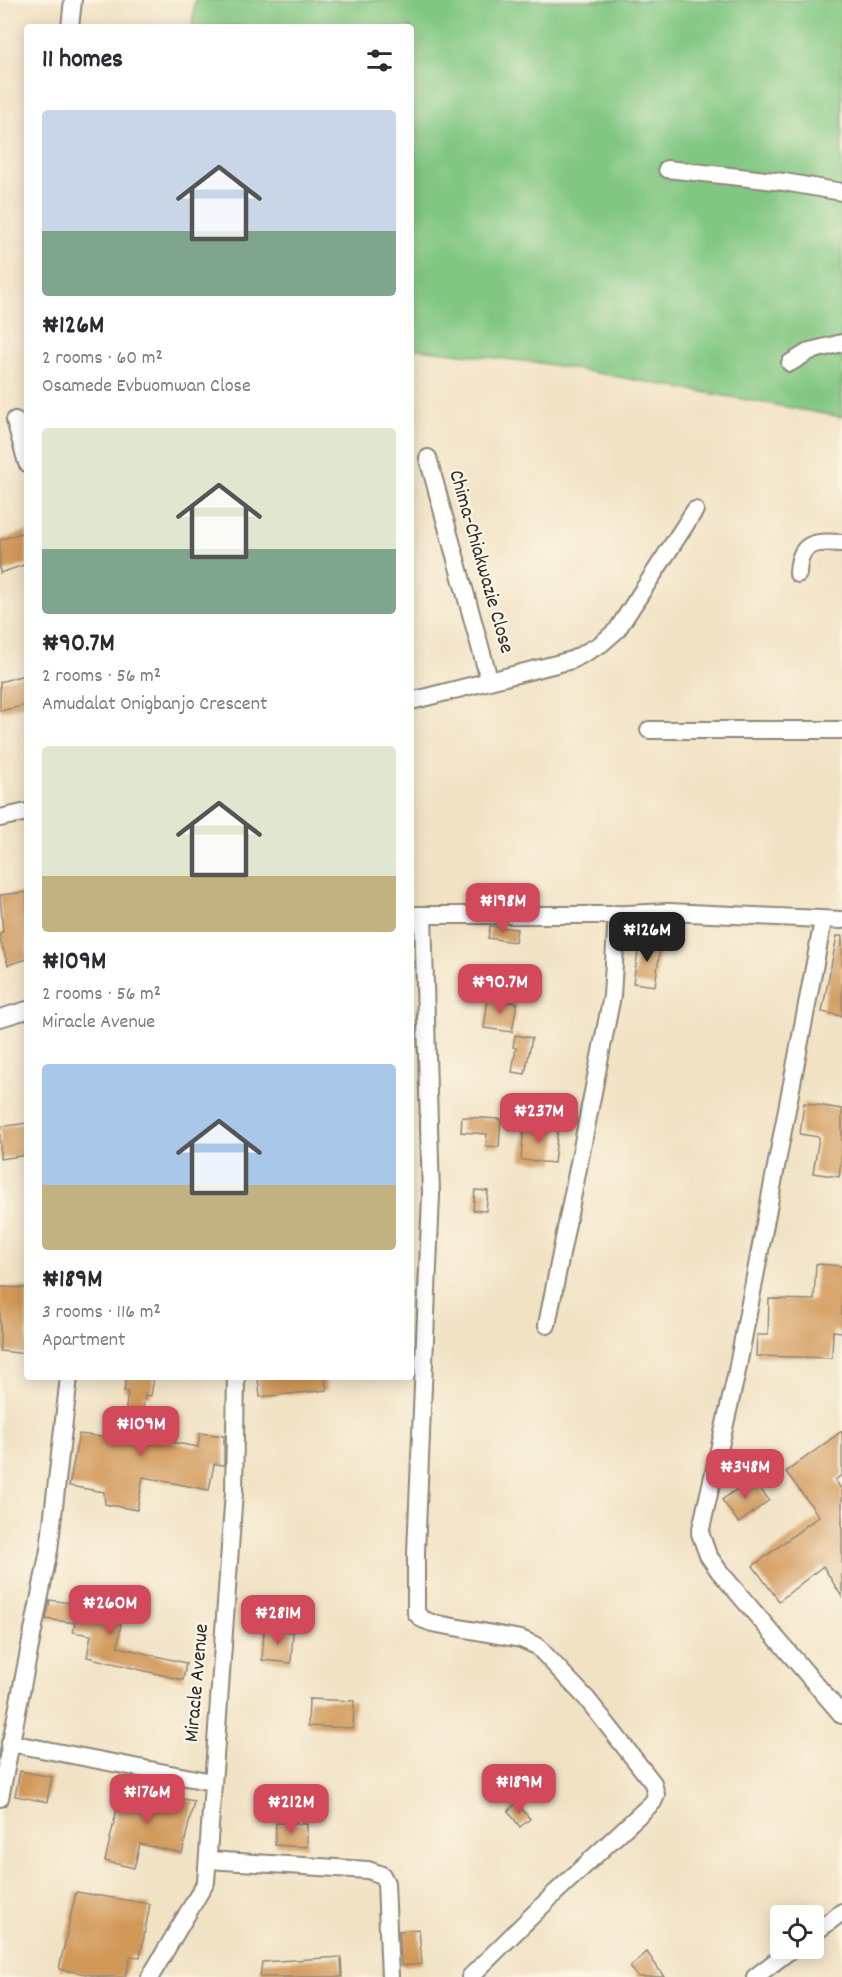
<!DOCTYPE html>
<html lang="en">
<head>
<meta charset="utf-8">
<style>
	body { margin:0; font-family:Dekko,sans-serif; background:#f7f7f7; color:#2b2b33; height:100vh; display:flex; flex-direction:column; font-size:22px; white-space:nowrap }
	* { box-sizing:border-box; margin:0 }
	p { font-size:20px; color:#7c7c81 }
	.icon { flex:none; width:33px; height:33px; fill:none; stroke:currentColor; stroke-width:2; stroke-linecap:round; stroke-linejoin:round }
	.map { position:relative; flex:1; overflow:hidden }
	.details { position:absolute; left:24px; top:24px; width:390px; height:1356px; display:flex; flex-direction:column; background:#fff; border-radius:6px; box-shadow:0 3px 15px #0003 }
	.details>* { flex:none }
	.controls { position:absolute; left:770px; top:1905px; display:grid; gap:12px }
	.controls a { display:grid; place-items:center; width:54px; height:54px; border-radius:6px; background:#fff; box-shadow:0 3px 15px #0003; font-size:30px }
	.price { position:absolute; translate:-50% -51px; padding:0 14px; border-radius:12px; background:#d1495b; color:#fff; font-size:20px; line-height:39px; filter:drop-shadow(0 2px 3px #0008) }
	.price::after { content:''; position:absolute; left:50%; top:36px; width:18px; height:14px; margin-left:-9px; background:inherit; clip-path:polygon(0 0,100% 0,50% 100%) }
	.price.selected { background:#222; color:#fff }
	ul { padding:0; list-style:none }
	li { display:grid; align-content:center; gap:12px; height:318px; padding:0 18px }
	li span { display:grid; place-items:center; height:186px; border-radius:6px; color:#555 }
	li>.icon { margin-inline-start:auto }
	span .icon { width:108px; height:108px; fill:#fffc; stroke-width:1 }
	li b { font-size:26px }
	h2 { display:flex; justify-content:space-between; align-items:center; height:72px; padding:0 18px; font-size:26px }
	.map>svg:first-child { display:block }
	.green { fill:#81c782; stroke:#567956; stroke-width:1.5 }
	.building { fill:#d19858 }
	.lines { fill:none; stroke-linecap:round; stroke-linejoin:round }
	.minor-casing { stroke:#8e8678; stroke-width:20 }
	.minor { stroke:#fff; stroke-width:16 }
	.labels { text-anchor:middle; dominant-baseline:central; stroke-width:4.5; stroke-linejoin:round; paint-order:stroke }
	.street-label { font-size:21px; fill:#2b2b2b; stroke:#fcf5e5 }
</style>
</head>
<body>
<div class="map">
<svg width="842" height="1977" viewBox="0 0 842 1977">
	<rect width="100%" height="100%" fill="#fcf5e5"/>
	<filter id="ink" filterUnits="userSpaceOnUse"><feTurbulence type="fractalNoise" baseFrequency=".0167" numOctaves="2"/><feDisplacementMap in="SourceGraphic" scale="12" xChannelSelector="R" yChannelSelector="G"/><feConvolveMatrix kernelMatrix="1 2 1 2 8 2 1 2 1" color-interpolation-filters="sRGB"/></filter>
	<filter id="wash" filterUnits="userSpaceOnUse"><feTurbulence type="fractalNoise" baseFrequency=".008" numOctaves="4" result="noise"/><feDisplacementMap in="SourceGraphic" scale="24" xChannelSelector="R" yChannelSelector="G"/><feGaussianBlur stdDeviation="1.35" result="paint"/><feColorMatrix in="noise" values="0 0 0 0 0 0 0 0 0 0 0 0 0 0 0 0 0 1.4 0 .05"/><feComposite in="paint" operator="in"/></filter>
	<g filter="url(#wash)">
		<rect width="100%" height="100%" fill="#f1e2c4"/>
		<path class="green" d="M195,0h647v417l-301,-54 -130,-15v-321h-219z"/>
		<g id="blocks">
			<g class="building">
				<path d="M27,531v33l-27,9v-33z"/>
				<path d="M27,674v31l-27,6v-29z"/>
				<path d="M27,892v67l-19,6 -8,-26v-6l3,-1 -3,-37z"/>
				<path d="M490,926l27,3 -2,13 -27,-4z"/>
				<path d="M837,936h5v80l-20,-4z"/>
				<path d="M640,940l21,3 -6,43 -22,-3z"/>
				<path d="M488,999l29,4 -5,29 -28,-4z"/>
				<path d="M515,1035l17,3 -7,36 -13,-2 4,-24 -3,-1z"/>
				<path d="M804,1103l38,6v44l-3,24 -26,-4 6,-36 -19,-3z"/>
				<path d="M462,1117l39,2 -2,28 -13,-1 1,-12 -26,-2z"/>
				<path d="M27,1123v32l-27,4v-32z"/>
				<path d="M524,1125l34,3 -4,35 -33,-3z"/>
				<path d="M475,1190l13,1 -2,20 -13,-1z"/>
				<path d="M816,1264l26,2v66l-9,-1 -1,27 -76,-2 1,-21h11l1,-36 45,1z"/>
				<path d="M0,1287l27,1v66l-27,-3z"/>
				<path d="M126,1377h28l-3,19 -6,-1 -6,41 59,11 2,-14 24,3v29l-10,-1 -5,26 -66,-13 -6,33 -32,-6 -1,-12 -35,-6 10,-52 43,5 6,-47 -4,-1z"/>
				<path d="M258,1377h67l2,13 -67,7z"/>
				<path d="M842,1431v44l-7,5 7,10v107l-19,-31 -44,35 -26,-35 66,-50 -33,-44z"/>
				<path d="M752,1478l17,22 -30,23 -17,-23z"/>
				<path d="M79,1598l44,7 -5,42 68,16 -3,17 -96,-23 4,-22 -18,-3 2,-9 -29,-4 4,-19 28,4z"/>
				<path d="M264,1630l29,2 -2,31 -29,-3z"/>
				<path d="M309,1699l45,2 -1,27 -45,-2z"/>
				<path d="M20,1771l32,6 -5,25 -32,-6z"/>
				<path d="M122,1787l72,14 -12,52 -42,-9 -6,24 -29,-7z"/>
				<path d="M517,1803l13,16 -10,8 -12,-16z"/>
				<path d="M276,1823l31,1v23l-32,-2z"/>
				<path d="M76,1892l74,12 -10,53 -9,-1 -6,21h-23l-43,-8z"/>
				<path d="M419,1929l3,35 -21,2 -2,-35z"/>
				<path d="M647,1952l17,25h-26l-8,-10z"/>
				<path d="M341,1957l1,20h-82l2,-15z"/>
			</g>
		</g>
	</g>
	<g filter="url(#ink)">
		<use href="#blocks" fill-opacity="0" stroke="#8e8678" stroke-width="1.5"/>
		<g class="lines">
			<defs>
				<g id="minor">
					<path d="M70,27l3,-27"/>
					<path d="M667,169l117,13 58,10"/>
					<path d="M790,363l20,-12 32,-8"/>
					<path d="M15,420l12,43"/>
					<path d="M428,458l61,221"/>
					<path d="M798,574c1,-31 14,-33 44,-31"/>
					<path d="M411,701l161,-41 29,-16 16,-14 78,-120"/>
					<path d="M649,730h193"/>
					<path d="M0,818l27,-6"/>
					<path d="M411,915h196l61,-3 174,8"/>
					<path d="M423,915l8,280 -15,358v60l6,6 10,4 89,16 16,7 50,53 66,84 3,12 -3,7 -98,91 -85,84"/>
					<path d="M823,921l-87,455 -36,157 8,22 11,16 123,144"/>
					<path d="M0,1018l27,-8"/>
					<path d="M547,1325l65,-329 5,-82"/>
					<path d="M10,1743l202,39"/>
					<path d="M0,1798l49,-248 20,-173"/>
					<path d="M208,1860l160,10 14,5 4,8 4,94"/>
					<path d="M813,1934l29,-22"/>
					<path d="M150,1977l56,-95 28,-390 2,-115"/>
					<path d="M755,1977l38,-29"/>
				</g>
			</defs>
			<use href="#minor" class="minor-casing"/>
			<use href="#minor" class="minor"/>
		</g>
	</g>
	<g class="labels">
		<g class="street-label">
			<text transform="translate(480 562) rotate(74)">Chima-Chiakwazie Close</text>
			<text transform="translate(198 1683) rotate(-85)">Miracle Avenue</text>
		</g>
	</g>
</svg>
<div class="controls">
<a><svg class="icon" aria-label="locate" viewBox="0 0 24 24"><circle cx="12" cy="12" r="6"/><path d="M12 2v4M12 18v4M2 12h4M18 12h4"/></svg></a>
</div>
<b class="price" style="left:503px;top:934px">₦198M</b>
<b class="price selected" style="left:647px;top:963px">₦126M</b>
<b class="price" style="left:500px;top:1015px">₦90.7M</b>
<b class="price" style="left:539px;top:1144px">₦237M</b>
<b class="price" style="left:141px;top:1457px">₦109M</b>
<b class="price" style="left:745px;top:1500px">₦348M</b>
<b class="price" style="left:110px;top:1636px">₦260M</b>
<b class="price" style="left:278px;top:1646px">₦281M</b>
<b class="price" style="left:519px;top:1815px">₦189M</b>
<b class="price" style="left:147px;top:1825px">₦176M</b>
<b class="price" style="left:291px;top:1835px">₦212M</b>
<section class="details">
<h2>11 homes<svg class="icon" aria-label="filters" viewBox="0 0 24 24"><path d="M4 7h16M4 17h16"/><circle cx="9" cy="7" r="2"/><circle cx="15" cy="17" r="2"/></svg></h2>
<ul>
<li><span style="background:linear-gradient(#c9d6e8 65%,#7fa58c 0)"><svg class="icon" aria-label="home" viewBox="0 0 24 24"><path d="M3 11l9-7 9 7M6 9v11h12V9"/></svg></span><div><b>₦126M</b><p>2 rooms · 60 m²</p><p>Osamede Evbuomwan Close</p></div></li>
<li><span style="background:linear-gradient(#dfe7d0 65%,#7fa58c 0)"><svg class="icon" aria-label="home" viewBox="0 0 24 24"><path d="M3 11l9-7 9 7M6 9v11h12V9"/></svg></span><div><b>₦90.7M</b><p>2 rooms · 56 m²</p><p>Amudalat Onigbanjo Crescent</p></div></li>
<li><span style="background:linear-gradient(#dfe7d0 70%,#c2b280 0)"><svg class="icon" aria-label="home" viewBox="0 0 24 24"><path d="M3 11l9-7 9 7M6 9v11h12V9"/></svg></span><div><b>₦109M</b><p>2 rooms · 56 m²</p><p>Miracle Avenue</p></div></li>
<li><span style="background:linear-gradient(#a9c7e8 65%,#c2b280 0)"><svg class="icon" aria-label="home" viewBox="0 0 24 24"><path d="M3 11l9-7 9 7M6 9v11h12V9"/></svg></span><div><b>₦189M</b><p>3 rooms · 116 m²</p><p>Apartment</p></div></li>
</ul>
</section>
</div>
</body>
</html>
